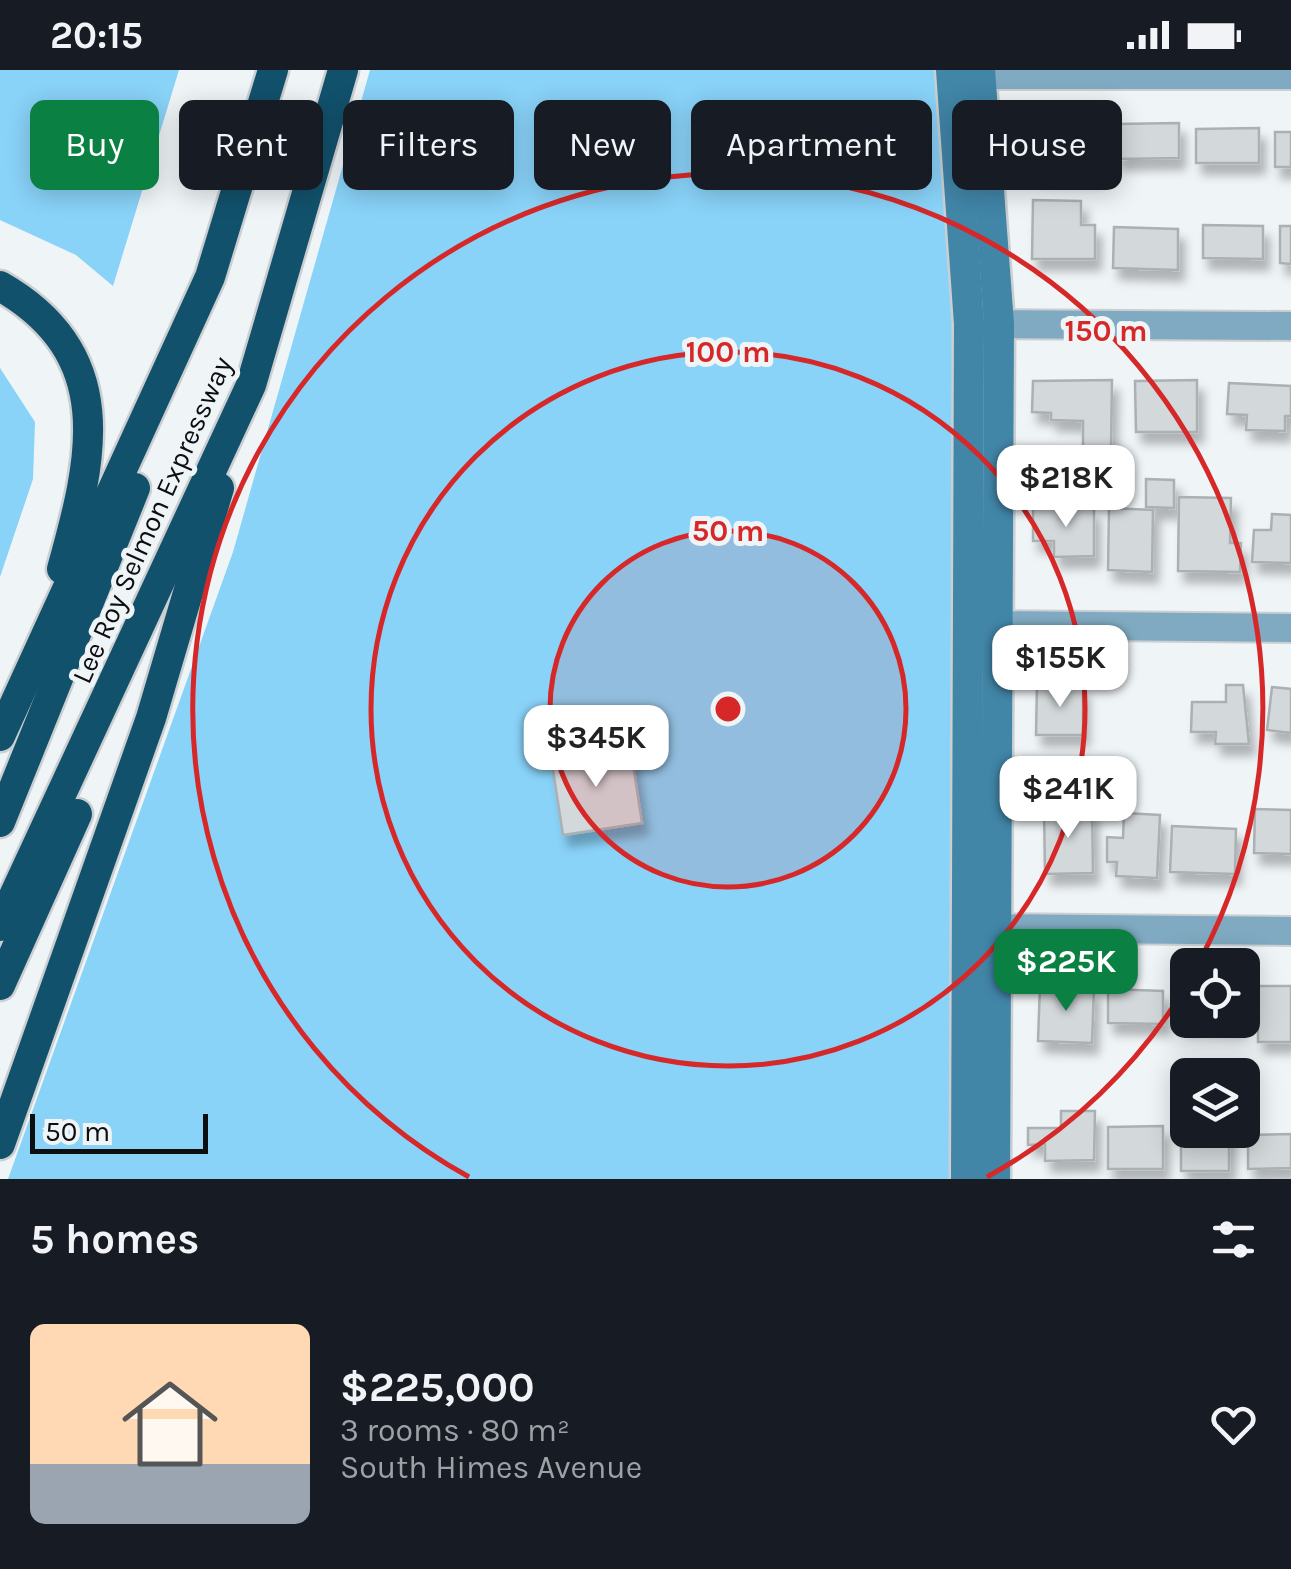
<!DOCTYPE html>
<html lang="en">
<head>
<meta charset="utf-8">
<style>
	body { margin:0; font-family:Karla,sans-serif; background:#242831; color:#f1f3f6; height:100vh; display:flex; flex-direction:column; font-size:38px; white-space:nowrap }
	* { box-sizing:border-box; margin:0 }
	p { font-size:32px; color:#9ea1a6 }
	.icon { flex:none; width:55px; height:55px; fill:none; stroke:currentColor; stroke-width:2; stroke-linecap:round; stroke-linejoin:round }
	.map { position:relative; height:1109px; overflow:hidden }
	.sheet { display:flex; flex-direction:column; background:#171b24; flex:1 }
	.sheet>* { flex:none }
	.top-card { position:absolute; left:30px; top:30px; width:1232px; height:90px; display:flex; gap:20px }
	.buttons { position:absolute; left:1170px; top:878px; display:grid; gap:20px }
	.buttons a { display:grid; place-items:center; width:90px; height:90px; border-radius:15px; background:#171b24; box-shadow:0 5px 25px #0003; font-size:50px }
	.scale { position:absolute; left:30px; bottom:25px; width:178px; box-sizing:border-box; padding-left:10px; border:5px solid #0c0e0f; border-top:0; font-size:28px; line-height:35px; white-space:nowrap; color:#0c0e0f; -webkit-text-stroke:8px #eff4f7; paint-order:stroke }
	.price { position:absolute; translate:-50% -85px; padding:0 22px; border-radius:20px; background:#fff; color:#222; font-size:32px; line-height:65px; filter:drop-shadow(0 2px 5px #0008) }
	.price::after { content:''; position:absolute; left:50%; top:60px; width:30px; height:22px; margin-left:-15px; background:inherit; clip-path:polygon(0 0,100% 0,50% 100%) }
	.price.active { background:#0b8043; color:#fff }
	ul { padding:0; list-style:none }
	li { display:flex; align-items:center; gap:30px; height:250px; padding:0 30px }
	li+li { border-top:2px solid #363941 }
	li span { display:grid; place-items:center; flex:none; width:280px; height:200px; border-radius:15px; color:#555 }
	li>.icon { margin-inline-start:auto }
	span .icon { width:120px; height:120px; fill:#fffc; stroke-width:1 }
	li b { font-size:42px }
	h2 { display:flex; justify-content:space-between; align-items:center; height:120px; padding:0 30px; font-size:42px }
	.tag { padding:0 35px; border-radius:15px; background:#171b24; box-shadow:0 5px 25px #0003; font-size:35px; line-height:90px }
	.tag.active { background:#0b8043; color:#fff }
	.status { display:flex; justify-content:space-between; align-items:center; height:70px; padding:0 50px; background:#171b24; direction:ltr }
	.status svg { height:28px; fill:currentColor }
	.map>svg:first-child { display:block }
	.green { fill:#89d2f8 }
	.building { fill:#d3d8db; stroke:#abb0b3; stroke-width:2.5; filter:url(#shadow) }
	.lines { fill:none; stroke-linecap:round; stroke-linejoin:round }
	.street-casing { stroke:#cbcfd2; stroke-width:32 }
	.secondary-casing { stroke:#cbcfd2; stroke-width:35 }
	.highway-casing { stroke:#cbcfd2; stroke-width:35 }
	.street { stroke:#7faac1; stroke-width:28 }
	.secondary { stroke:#4185a7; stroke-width:30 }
	.highway { stroke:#12516c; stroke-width:30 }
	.ring { fill:none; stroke:#d62828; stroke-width:5 }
	.labels { text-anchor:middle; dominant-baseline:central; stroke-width:10; stroke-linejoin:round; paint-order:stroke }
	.street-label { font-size:28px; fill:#0c0e0f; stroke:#eff4f7 }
	.centre { fill:#d62828; stroke:#eff4f7; stroke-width:5 }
	.ring-label { font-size:30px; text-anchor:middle; font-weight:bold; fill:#d62828; stroke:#eff4f7; stroke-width:10; stroke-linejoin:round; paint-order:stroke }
</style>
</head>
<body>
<div class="status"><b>20:15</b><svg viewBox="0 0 49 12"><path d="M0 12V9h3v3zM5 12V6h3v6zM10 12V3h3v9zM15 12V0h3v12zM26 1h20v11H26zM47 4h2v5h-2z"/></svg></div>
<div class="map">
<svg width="1291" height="1109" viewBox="0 0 1291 1109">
	<defs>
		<filter id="shadow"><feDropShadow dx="6" dy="11" stdDeviation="5" flood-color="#0004"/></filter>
	</defs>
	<rect width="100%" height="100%" fill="#eff4f7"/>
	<g class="green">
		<path d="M0,0h179l-66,216 -37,-31 -76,-35z"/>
		<path d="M370,0h568l18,254 -2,855h-946l225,-627z"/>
		<path d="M0,298l35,54 -2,57 -33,98z"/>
	</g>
	<g class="building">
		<path d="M1035,50l62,1v52l-63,-1z"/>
		<path d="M1179,53v35l-63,1v-35z"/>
		<path d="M1259,58v35h-63v-34z"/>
		<rect x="1275" y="62" width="16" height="35"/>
		<path d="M1033,130l48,1v24h14v34h-63z"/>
		<path d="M1203,155l60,1v33l-60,-1z"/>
		<path d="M1280,156h11v38l-11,-1z"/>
		<path d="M1114,157l64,2v41l-65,-2z"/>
		<path d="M1112,310l-1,67 -28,-1v-25l-32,-1v-7l-19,-1 1,-31z"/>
		<path d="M1197,310v52h-61l-1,-51z"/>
		<path d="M1229,313l62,3v30h-6v15l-39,-1 1,-15 -20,-1z"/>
		<path d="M1146,409l28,1v28l-28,-1z"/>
		<path d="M1179,427l52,1 -1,45h11l-1,29 -62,-1z"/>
		<path d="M1033,438h61v48l-40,1v-16h-21z"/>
		<path d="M1109,438l44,2 -1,62 -44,-2z"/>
		<path d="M1272,444l19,1v48l-39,-1 2,-32h17z"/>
		<path d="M1037,615l46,1v49h-47z"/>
		<path d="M1226,615h17l6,59h-34l1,-12h-25l1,-30h34z"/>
		<path d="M1272,617l19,2v44l-24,-3z"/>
		<path d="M630,675l12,78 -79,12 -12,-78z"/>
		<path d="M1092,737l1,66 -48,1 -1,-66z"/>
		<path d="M1255,739l36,1v44l-37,-1z"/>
		<path d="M1124,743l36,2 -3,63 -41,-2 1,-14h-10v-25l16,1z"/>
		<path d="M1172,756l64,3 -1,45 -65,-2z"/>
		<path d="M1040,916l54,2 -2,55 -54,-2z"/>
		<rect x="1258" y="916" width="33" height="56"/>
		<path d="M1182,918h6v32h49v5l-56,-2z"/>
		<path d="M1108,919l55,2v33l-55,-1z"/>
		<path d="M1061,1041h34l-1,49 -49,1v-17l-17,1v-17h33z"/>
		<path d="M1181,1049h7v11h41v41h-48z"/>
		<path d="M1163,1056v43h-55v-42z"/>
		<path d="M1291,1064v34l-43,1v-34z"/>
	</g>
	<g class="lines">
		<defs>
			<g id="street">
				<path d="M958,5h333"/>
				<path d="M978,254l313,2"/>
				<path d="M978,555l313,3"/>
				<path d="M978,858l313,3"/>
			</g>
			<g id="secondary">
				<path d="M951,0l18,254 -3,855"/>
				<path d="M980,0l19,254 -4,855"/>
			</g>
			<g id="highway">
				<path d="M0,216c119,68 93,172 62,283"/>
				<path d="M0,666l210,-459 63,-207"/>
				<path d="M0,752l135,-334"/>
				<path d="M0,856l251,-541 92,-315"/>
				<path d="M0,915l77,-171"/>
				<path d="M0,1074l151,-426 68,-230"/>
			</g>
		</defs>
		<use href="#street" class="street-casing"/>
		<use href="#secondary" class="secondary-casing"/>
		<use href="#highway" class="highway-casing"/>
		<use href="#street" class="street"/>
		<use href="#secondary" class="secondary"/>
		<use href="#highway" class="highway"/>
	</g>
	<circle cx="728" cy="639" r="178" fill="#d62828" fill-opacity=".12"/>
	<g class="ring">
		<circle cx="728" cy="639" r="178"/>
		<circle cx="728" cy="639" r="357"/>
		<path d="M1187 915A535 535 0 0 1 987 1107M469 1107A535 535 0 1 1 1198 894"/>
	</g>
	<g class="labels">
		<g class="street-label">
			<text transform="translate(152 450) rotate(-66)">Lee Roy Selmon Expressway</text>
		</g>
	</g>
	<circle cx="728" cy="639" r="15" class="centre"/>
	<g class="ring-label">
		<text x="1106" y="271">150 m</text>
		<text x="728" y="292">100 m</text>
		<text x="728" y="471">50 m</text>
	</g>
</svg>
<div class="buttons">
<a><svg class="icon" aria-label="locate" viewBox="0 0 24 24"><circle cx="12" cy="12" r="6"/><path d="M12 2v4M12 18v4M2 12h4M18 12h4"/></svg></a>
<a><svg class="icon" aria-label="layers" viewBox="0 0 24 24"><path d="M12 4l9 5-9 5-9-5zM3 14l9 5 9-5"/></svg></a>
</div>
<div class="scale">50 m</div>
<b class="price" style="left:1066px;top:460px">$218K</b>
<b class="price" style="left:1060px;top:640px">$155K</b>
<b class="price" style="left:596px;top:720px">$345K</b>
<b class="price" style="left:1068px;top:771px">$241K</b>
<b class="price active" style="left:1066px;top:944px">$225K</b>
<div class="top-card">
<a class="tag active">Buy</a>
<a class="tag">Rent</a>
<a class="tag">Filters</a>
<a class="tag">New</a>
<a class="tag">Apartment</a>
<a class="tag">House</a>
</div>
</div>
<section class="sheet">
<h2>5 homes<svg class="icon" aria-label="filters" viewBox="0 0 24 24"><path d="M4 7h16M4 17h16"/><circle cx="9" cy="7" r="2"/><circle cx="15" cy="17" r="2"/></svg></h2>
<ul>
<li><span style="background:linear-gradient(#ffd9b3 70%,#9aa5b1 0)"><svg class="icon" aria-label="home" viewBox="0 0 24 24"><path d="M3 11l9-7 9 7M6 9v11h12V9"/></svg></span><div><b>$225,000</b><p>3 rooms · 80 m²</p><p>South Himes Avenue</p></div><svg class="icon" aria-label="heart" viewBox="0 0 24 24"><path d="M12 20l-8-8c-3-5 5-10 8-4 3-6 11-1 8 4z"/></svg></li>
</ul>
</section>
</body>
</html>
